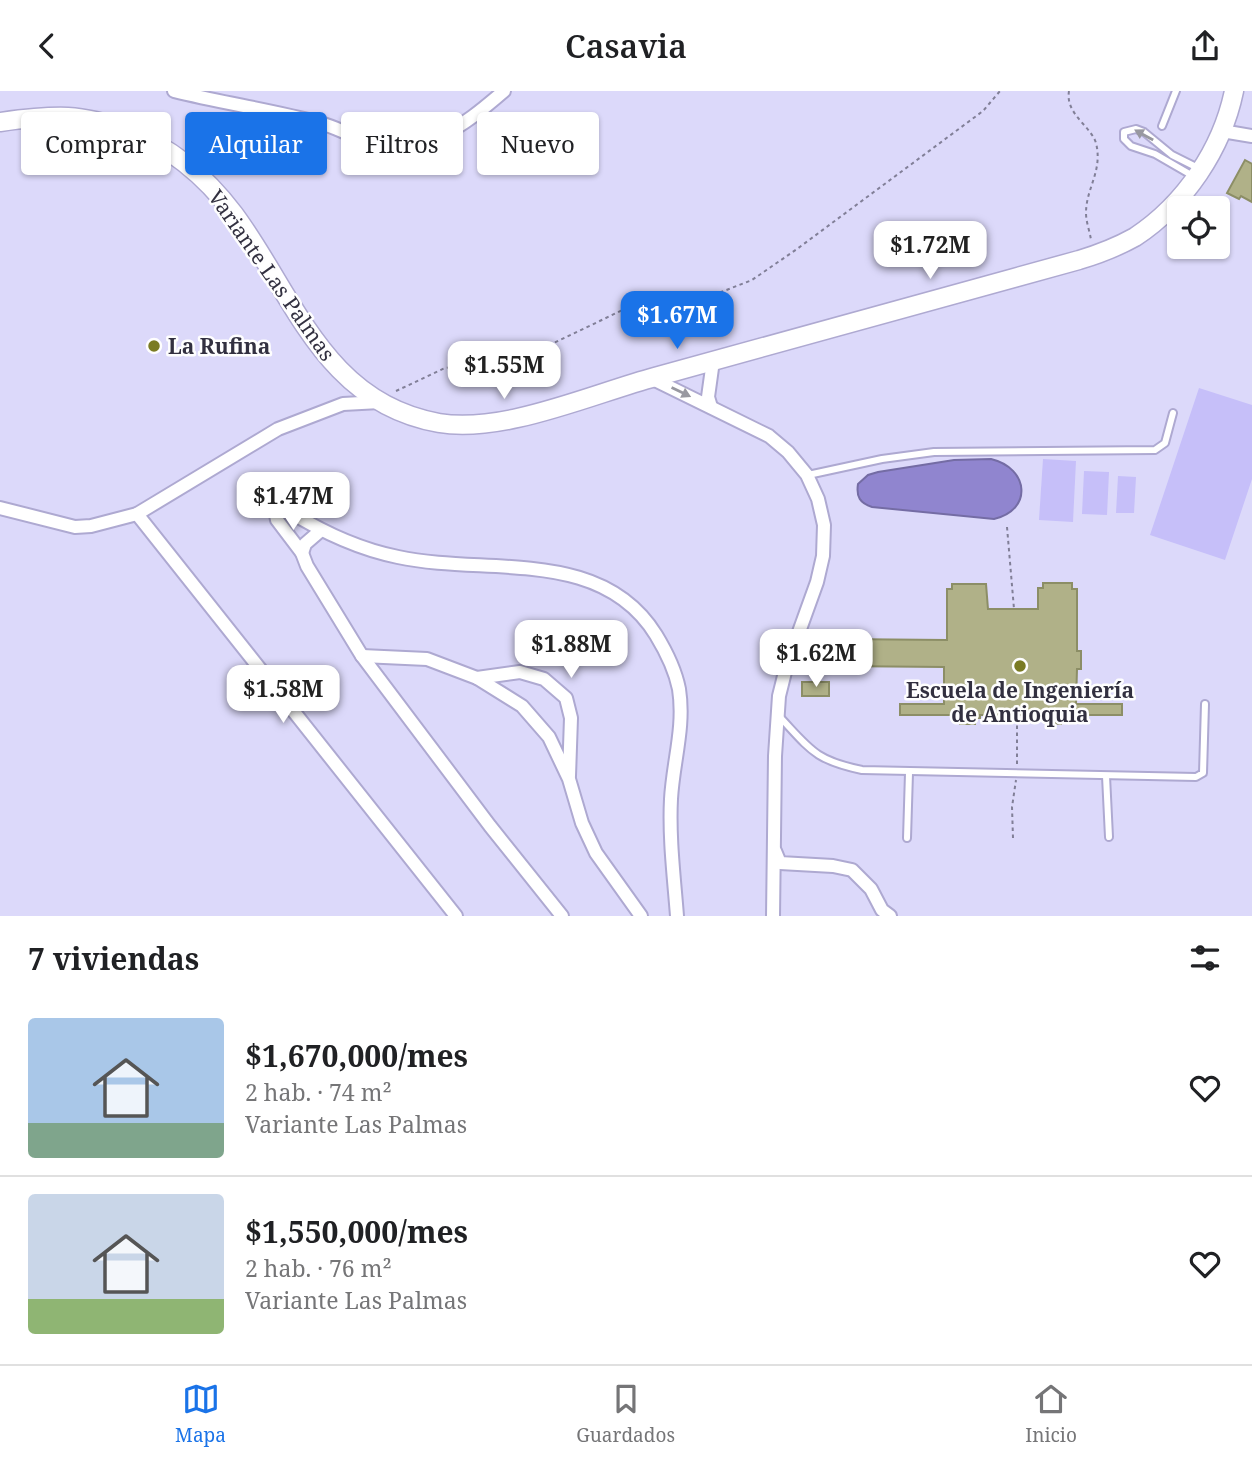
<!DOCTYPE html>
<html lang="es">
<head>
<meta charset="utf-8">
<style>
	body { margin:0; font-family:"Noto Serif",serif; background:#f2f2f2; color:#202124; height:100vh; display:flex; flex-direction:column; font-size:26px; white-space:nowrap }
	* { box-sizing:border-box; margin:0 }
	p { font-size:23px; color:#757577 }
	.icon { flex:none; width:38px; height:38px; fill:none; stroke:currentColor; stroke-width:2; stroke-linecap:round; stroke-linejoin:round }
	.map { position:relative; height:825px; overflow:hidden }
	.panel { display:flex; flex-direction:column; background:#fff; flex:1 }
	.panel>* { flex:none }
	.guide { position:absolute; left:21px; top:21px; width:700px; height:63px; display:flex; gap:14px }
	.fabs { position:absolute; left:1167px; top:105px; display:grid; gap:14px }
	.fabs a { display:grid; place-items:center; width:63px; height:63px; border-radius:7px; background:#fff; box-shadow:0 2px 5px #0004; font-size:35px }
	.price { position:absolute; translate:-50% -60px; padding:0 16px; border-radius:14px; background:#fff; color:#222; font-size:23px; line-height:46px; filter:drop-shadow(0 2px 4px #0008) }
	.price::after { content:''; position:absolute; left:50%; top:42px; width:21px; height:16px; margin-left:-10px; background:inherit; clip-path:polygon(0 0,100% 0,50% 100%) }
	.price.active { background:#1a73e8; color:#fff }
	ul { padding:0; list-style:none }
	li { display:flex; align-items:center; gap:21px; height:175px; padding:0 28px }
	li+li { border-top:2px solid #e0e0e0 }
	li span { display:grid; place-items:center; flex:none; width:196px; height:140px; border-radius:7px; color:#555 }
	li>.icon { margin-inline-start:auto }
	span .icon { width:84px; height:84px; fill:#fffc; stroke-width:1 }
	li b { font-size:30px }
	h2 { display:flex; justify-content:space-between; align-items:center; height:84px; padding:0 28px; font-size:30px }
	.tag { padding:0 24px; border-radius:7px; background:#fff; box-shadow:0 2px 5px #0004; font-size:24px; line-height:63px }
	.tag.active { background:#1a73e8; color:#fff }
	header { display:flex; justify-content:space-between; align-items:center; height:91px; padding:0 28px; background:#fff; font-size:32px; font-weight:600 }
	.menu { display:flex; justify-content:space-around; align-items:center; height:98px; border-top:2px solid #e0e0e0; background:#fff; font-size:19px; color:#757577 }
	.menu a { display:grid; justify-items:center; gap:4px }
	.menu .active { color:#1a73e8 }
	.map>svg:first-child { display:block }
	.green { fill:#c6bff9 }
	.water { fill:#9085cf; stroke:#746ca4; stroke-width:2 }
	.building { fill:#b0b188; stroke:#8c8e66; stroke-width:2 }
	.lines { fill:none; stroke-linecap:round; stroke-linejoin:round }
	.lane-casing { stroke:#aea9d1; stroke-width:10 }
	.street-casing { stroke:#aea9d1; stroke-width:16 }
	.secondary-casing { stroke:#aea9d1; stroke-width:21 }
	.path { stroke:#817f97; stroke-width:2; stroke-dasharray:3.5 3.5; stroke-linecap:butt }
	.lane { stroke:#fff; stroke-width:6 }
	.street { stroke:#fff; stroke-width:12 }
	.secondary { stroke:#fff; stroke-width:18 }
	.oneway { fill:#9898a0 }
	.poi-dot { fill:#7a7b23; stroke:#fefefe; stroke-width:2.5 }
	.labels { text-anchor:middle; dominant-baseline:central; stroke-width:5; stroke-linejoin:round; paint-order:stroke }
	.street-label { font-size:21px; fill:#323040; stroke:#fefefe }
	.poi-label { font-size:21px; font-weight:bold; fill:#323040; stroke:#fefefe; text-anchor:start }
</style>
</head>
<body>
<header><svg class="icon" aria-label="back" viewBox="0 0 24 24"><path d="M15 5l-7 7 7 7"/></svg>Casavia<svg class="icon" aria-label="share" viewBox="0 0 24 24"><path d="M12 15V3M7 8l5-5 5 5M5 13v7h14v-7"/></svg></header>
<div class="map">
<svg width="1252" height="825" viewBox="0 0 1252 825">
	<rect width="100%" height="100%" fill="#dcd9fa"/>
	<g class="green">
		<path d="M1199,297l53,17v74l-27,81 -75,-25z"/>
		<path d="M1043,368l33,2 -3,61 -34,-2z"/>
		<path d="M1084,380l25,1 -2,43 -25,-1z"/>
		<path d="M1118,385l18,1 -2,36h-18z"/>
	</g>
	<path class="water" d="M991,368c38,9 42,51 3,60l-122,-12c-12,-4 -16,-10 -14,-23l10,-9 10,-3 76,-12z"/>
	<g class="building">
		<path d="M1245,69l7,4v38l-11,-6 -2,3 -12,-6z"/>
		<path d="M1043,492h29v6h5v62h4v18h-4l-1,35h46v11h-54v2h-7v7l-14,-1v-5h-5v-3h-62v3h-5v6h-15v-6h-6v-3h-54v-11h44v-37l-108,-1 1,-27 110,1v-51h5v-5h34l2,25h50v-21h5z"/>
		<rect x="802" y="591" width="27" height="14"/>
	</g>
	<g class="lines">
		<defs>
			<g id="lane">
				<path d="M1162,35l14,-35"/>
				<path d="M1193,85l-38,-22 -24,-8 -7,-7v-7l12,-3 8,3 28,23 28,14"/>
				<path d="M808,384l74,-16 52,-7 221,-2 10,-7 8,-30"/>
				<path d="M778,624c32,34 36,45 84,55l334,7 7,-4 2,-69"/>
				<path d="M1106,685l3,61"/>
				<path d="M907,747l2,-65"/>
			</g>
			<g id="street">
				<path d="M174,0c48,12 98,19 146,32 16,4 30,13 45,17 59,18 97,-13 139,-49"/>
				<path d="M1222,40l30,5"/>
				<path d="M651,287l118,58 19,16 19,23 11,24 6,26 -1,31 -6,26 -31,86 -7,28 -4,60 -2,160"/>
				<path d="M711,316l-3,-10 5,-36"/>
				<path d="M0,417l75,19 16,-1 46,-12 141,-85 65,-25 37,-2"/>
				<path d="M137,423l319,402"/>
				<path d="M302,462l3,-9 15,-13"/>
				<path d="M362,565l65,3 50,19 45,28 27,31 20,42 13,44 14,30 45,63"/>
				<path d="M477,587l43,-6 24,7 22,19 5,20 -2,58"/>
				<path d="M775,760l5,12 53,3 19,4 19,19 11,21 8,6"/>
				<path d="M562,825l-72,-90 -128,-170 -55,-90 -5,-13 -25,-33 -1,-5 3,-4 8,-1c35,22 71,39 111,47 88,19 203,-11 258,78 11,18 19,34 23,54 6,38 -6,73 -8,110 -2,39 3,78 6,117"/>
			</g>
			<path id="secondary" d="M0,31c22,-3 45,-6 68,-5 20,1 41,7 60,14 43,16 78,46 106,83 60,81 90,189 205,209 64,11 153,-29 216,-46 142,-40 283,-78 424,-117 20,-6 38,-13 56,-23 50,-33 87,-88 99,-146"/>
		</defs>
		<use href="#lane" class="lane-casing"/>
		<use href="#street" class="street-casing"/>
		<use href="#secondary" class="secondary-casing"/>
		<g class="path">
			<path d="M1069,0c-4,23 22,35 27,52 7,28 -10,45 -10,70 0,9 4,19 5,27"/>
			<path d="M396,300l49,-23 55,-6 33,-9 100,-48 39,-8 39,-1 41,-16 45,-31 186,-138 17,-20"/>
			<path d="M1007,436l7,82"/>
			<path d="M1017,673v-49"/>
			<path d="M1013,747l-1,-31 4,-27"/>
		</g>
		<use href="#lane" class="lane"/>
		<use href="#street" class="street"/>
		<use href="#secondary" class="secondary"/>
	</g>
	<defs><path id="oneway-solid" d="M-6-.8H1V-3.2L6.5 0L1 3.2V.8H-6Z" transform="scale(1.75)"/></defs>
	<g class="oneway">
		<use href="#oneway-solid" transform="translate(1144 44) rotate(-151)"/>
		<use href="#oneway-solid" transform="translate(681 301) rotate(26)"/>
	</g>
	<g class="poi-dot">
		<circle cx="154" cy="255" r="7"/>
		<circle cx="1020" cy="575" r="7"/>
	</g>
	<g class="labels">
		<g class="street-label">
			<text transform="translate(272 184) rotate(55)">Variante Las Palmas</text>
		</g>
		<g class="poi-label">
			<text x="168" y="255">La Rufina</text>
			<text x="1020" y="599" text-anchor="middle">Escuela de Ingeniería<tspan x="1020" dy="24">de Antioquia</tspan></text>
		</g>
	</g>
</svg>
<div class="fabs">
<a><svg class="icon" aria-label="locate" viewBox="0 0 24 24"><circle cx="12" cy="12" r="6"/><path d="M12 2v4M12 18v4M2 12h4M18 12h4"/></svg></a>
</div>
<b class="price" style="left:930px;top:190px">$1.72M</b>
<b class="price active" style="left:677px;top:260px">$1.67M</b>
<b class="price" style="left:504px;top:310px">$1.55M</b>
<b class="price" style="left:293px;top:441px">$1.47M</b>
<b class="price" style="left:571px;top:589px">$1.88M</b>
<b class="price" style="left:816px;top:598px">$1.62M</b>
<b class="price" style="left:283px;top:634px">$1.58M</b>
<div class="guide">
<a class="tag">Comprar</a>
<a class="tag active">Alquilar</a>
<a class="tag">Filtros</a>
<a class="tag">Nuevo</a>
</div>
</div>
<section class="panel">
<h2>7 viviendas<svg class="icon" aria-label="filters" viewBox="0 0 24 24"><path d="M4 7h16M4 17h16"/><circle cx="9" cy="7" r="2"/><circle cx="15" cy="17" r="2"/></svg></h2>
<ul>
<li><span style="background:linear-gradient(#a9c7e8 75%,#7fa58c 0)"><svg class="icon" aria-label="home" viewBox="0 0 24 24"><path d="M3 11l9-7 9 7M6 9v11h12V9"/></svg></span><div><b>$1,670,000/mes</b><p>2 hab. · 74 m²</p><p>Variante Las Palmas</p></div><svg class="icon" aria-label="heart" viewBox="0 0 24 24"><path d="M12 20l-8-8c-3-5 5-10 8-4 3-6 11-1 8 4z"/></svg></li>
<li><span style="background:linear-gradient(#c9d6e8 75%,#8fb573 0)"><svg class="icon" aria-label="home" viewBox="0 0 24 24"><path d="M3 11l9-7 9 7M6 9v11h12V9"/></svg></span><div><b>$1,550,000/mes</b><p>2 hab. · 76 m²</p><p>Variante Las Palmas</p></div><svg class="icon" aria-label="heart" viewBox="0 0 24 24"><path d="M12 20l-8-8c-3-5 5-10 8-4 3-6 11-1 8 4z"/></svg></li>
</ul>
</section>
<nav class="menu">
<a class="active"><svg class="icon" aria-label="map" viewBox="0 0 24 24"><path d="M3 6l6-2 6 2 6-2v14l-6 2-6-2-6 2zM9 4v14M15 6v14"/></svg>Mapa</a>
<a><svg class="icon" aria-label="saved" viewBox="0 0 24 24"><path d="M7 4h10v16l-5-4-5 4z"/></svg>Guardados</a>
<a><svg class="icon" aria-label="home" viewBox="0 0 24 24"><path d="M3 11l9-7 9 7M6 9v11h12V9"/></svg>Inicio</a>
</nav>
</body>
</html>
